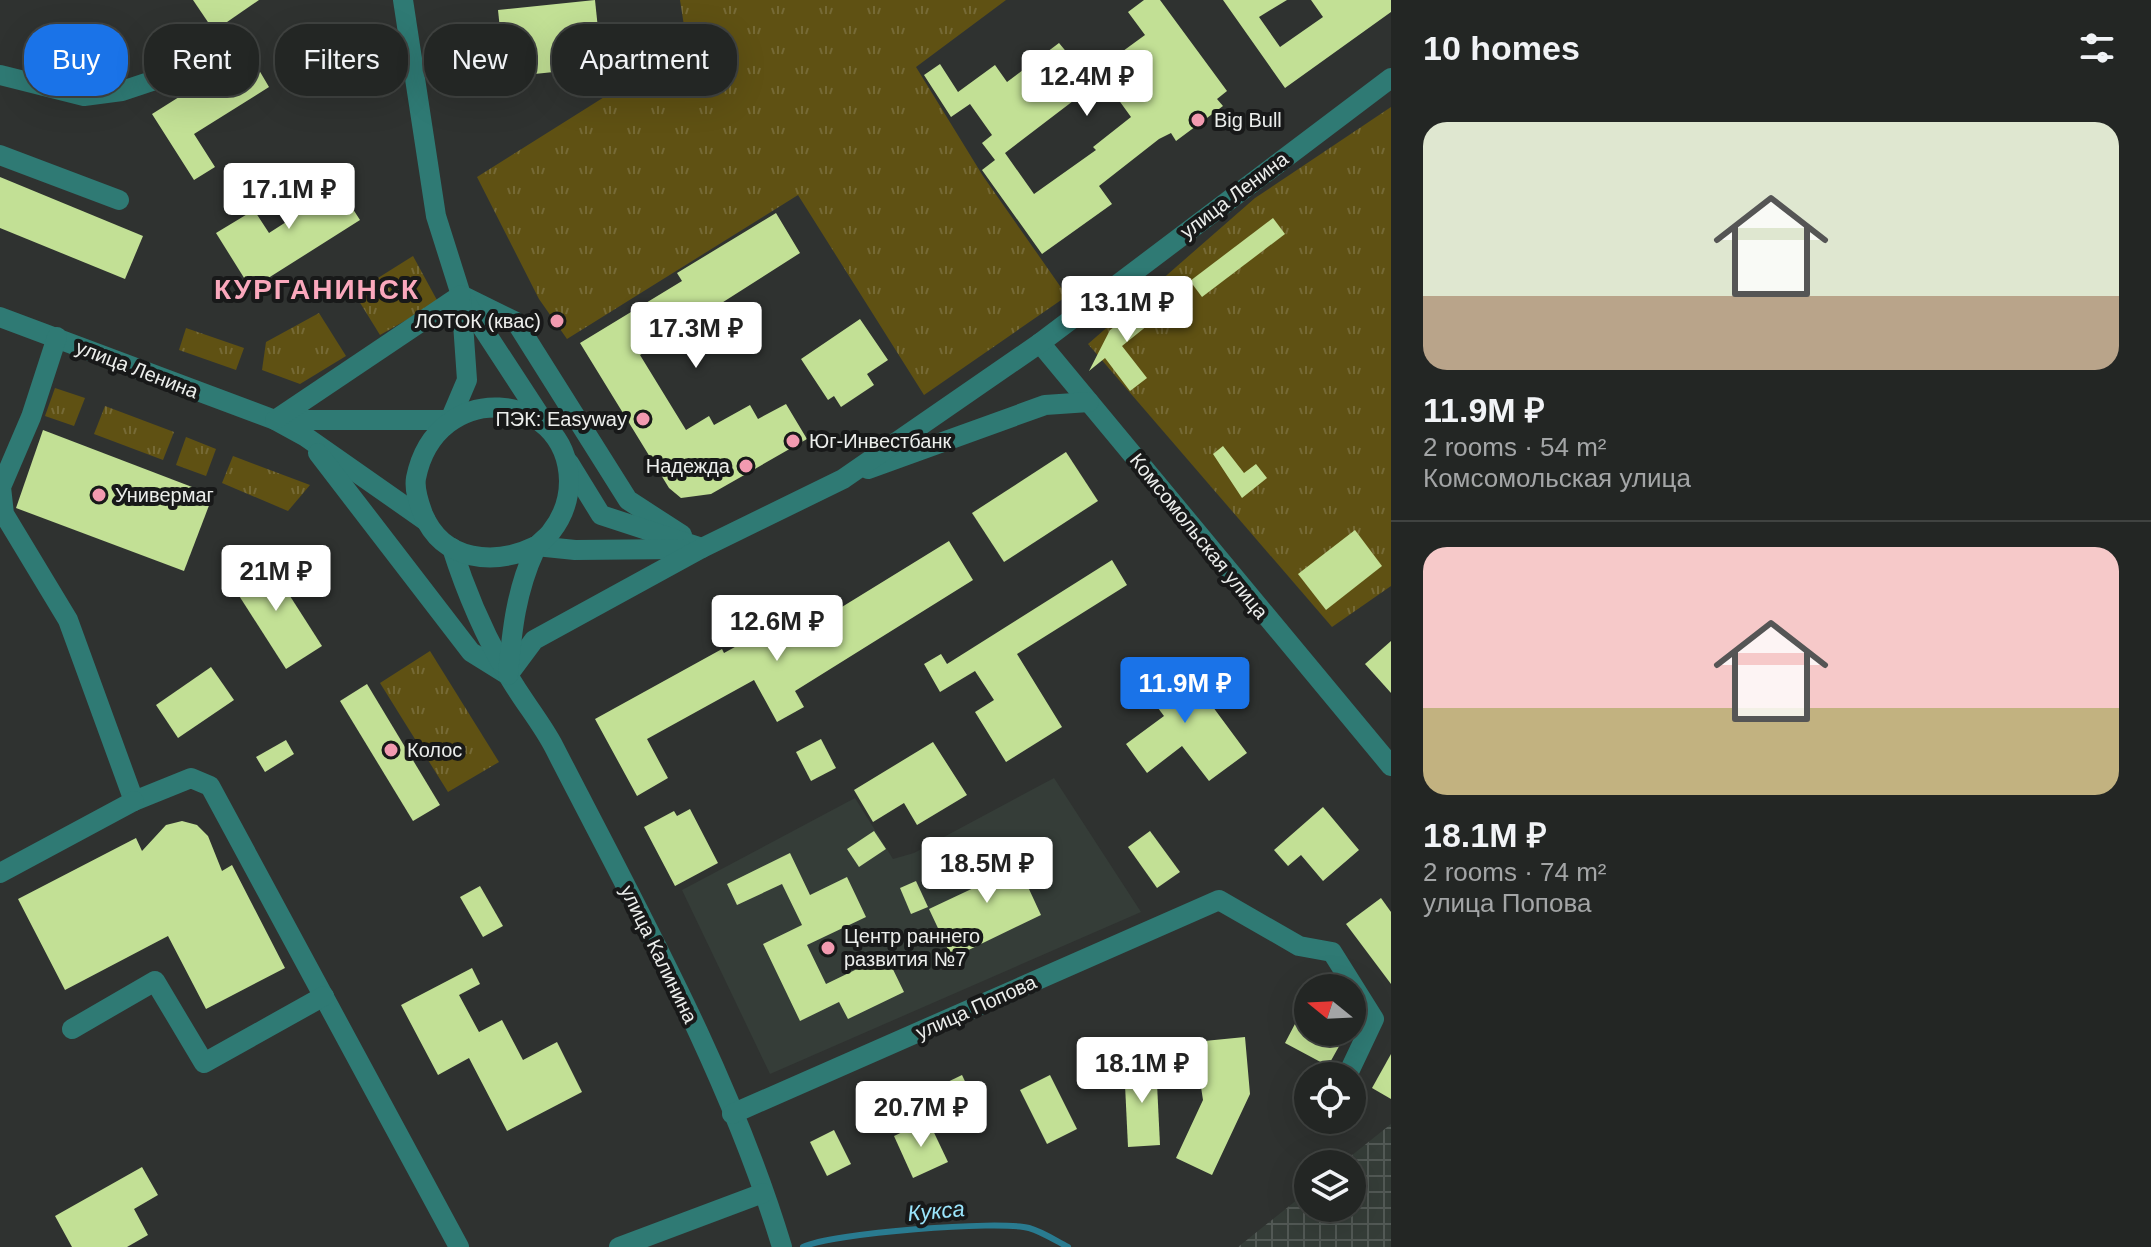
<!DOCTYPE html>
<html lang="en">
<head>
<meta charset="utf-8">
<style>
	body { margin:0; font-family:Arial,sans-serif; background:#2b2e2c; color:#f1f3f6; height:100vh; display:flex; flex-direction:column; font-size:30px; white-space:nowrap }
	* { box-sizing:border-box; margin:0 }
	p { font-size:26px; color:#a3a5a6 }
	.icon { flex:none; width:44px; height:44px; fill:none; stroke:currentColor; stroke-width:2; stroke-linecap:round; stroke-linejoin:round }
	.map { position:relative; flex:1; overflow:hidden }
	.side { display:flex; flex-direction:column; background:#232624; width:760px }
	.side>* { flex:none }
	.hud { position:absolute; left:24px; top:24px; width:760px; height:72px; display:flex; gap:16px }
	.needle { width:52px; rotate:288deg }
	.tools { position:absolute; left:1294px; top:974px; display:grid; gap:16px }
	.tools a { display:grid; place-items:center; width:72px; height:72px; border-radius:50%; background:#232624; box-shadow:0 8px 32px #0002,0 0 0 2px #404341; font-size:40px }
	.price { position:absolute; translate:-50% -68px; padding:0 18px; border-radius:8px; background:#fff; color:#222; font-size:26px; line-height:52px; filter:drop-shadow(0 2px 4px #0008) }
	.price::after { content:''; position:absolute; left:50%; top:48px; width:24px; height:18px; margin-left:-12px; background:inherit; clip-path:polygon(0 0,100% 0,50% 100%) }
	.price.current { background:#1a73e8; color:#fff }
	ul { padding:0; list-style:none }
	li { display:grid; align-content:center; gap:16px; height:424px; padding:0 32px }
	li+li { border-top:2px solid #404341 }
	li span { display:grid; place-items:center; height:248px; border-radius:24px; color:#555 }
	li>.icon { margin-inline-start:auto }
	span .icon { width:144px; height:144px; fill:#fffc; stroke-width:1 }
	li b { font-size:34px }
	h2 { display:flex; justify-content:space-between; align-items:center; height:96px; padding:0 32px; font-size:34px }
	.chip { padding:0 28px; border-radius:32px; background:#232624; box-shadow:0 8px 32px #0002,0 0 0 2px #404341; font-size:28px; line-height:72px }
	.chip.current { background:#1a73e8; color:#fff }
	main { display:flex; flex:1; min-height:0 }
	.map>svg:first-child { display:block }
	.built { fill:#353d38 }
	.industrial { fill:url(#industrial-grid) }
	.grass { fill:url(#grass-tufts) }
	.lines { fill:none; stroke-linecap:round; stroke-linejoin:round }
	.stream { stroke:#297b90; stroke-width:6 }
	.building { fill:#c2e095 }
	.minor { stroke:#2f7a74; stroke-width:20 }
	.poi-dot { fill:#f29ab0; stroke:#181919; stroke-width:3 }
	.labels { text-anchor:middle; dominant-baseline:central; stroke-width:8; stroke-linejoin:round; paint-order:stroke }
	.poi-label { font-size:20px; fill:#eceeec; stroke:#181919; text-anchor:start }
	.street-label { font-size:20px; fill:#eceeec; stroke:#181919 }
	.water-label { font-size:22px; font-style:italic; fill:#9ae5fc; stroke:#181919 }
	.district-label { font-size:28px; font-weight:bold; letter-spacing:2px; fill:#faa8bc; stroke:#181919 }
</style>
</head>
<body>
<main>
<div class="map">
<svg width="1391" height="1247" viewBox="0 0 1391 1247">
	<defs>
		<pattern id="industrial-grid" width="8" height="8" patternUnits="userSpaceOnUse" patternTransform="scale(2)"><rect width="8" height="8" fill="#353d38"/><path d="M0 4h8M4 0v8" fill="none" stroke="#525955"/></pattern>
		<pattern id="grass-tufts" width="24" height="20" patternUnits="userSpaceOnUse" patternTransform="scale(2)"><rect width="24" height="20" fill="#5f5113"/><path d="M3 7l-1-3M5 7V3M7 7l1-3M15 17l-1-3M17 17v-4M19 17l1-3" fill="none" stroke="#766a36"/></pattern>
	</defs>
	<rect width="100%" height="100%" fill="#2f3230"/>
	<path class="built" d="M1054,778l87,134 -371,162 -88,-184 173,-92 38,61 21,-6z"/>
	<path class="industrial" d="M1391,1124v123h-153l70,-56v17h44v-44h-11z"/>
	<g class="grass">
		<path d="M680,0h326l-90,67 67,109 84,120 -143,99 -126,-200 -231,144 -28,-40 -62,-122 210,-132z"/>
		<path d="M1391,107v479l-59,41 -244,-283 167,-146z"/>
		<path d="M413,256l25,46 -58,33 -26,-42z"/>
		<path d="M319,313l27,43 -46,28 -38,-14 4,-28z"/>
		<path d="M186,328l58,20 -8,22 -57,-20z"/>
		<path d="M55,388l30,10 -11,28 -29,-10z"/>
		<path d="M105,406l69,26 -11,28 -69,-26z"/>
		<path d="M186,437l30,12 -10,27 -30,-11z"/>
		<path d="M233,456l77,29 -22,26 -66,-28z"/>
		<path d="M430,651l69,111 -51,30 -68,-109z"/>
	</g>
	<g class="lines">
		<path class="stream" d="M803,1247c28,-14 196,-27 226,-19 14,4 27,13 39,19"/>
	</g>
	<g class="building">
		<path d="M193,0h66l-45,31z"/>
		<path d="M595,0l7,67 -97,10 -7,-67z"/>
		<path d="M1144,0h16l67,91 -10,8 6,7 -47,35 -5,-8 -12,6 -60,47 13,18 -70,50 -60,-84 13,-10 -13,-17 10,-8 -22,-31 -19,13 -27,-42 16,-11 18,28 37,-27 12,17 52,-39 35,42 -89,68 29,41 62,-44 -3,-3 38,-30 -34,-47 48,-35 -17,-23z"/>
		<path d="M1223,0h64l-28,17 21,30 43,-30 -12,-17h80v12l-106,76z"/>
		<path d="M249,53l20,34 -75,47 21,33 -21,13 -42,-66z"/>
		<path d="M327,169l33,51 -109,69 -35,-56 38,-23 15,23 31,-20 -13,-19z"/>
		<path d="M0,177l143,59 -18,43 -125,-51z"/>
		<path d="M776,213l24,40 -160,102 46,75 23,-14 5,9 36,-20 8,14 28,-15 21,35 -96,55 -30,4 -12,-10 -89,-145 102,-62 -5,-8z"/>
		<path d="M1273,218l12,16 -83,63 -12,-16z"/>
		<path d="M1154,298l9,15 -41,33 25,32 -17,13 -25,-33 -16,13 21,-41z"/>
		<path d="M860,319l28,41 -21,14 7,11 -33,22 -7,-11 -6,4 -27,-41z"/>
		<path d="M43,430l170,65 -29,76 -168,-63z"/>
		<path d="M1223,446l21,27 12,-9 11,14 -25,20 -29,-44z"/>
		<path d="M1066,452l32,49 -94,61 -32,-49z"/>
		<path d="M1355,530l27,36 -56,44 -28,-36z"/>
		<path d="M949,541l24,39 -178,111 9,16 -27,15 -23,-42 -107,59 21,39 -31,18 -42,-77 127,-70 2,4 38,-21 10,18z"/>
		<path d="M265,557l57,89 -36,23 -57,-89z"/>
		<path d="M1112,560l15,25 -110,69 45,73 -56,35 -31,-50 19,-12 -19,-29 -35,21 -16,-28 17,-10 6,10z"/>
		<path d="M1391,641v52l-26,-29z"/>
		<path d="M1176,657l71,96 -38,28 -27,-35 -35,27 -21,-29 38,-28 -24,-32z"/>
		<path d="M211,667l23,33 -56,38 -22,-33z"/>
		<path d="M367,684l73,121 -27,16 -73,-120z"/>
		<path d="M821,739l15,29 -25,13 -15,-29z"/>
		<path d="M286,740l8,14 -29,18 -9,-15z"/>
		<path d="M933,742l34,53 -50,30 -13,-22 -31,19 -19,-32z"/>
		<path d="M1323,807l36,43 -36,31 -22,-26 -13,11 -14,-16z"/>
		<path d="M690,809l28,54 -43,23 -31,-59 30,-16 3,5z"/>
		<path d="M182,821l15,4 11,11 14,35 10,-6 53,103 -79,41 -38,-73 -103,54 -47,-91 118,-61 6,13 24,-26z"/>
		<path d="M874,831l12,18 -27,18 -12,-18z"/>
		<path d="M1150,831l30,41 -23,16 -29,-41z"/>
		<path d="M1009,846l32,69 -89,43 -23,-49 53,-25 -10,-21z"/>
		<path d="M790,853l20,42 37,-18 19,40 -59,28 19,39 60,-29 18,37 -56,27 -9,-17 -39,19 -37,-77 39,-19 -20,-41 -45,21 -10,-21z"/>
		<path d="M916,881l12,26 -17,7 -11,-26z"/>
		<path d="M480,886l23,40 -20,11 -23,-40z"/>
		<path d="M1381,898l10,14v72l-45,-60z"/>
		<path d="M472,968l8,16 -21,11 20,37 23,-12 21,40 34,-18 25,50 -75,39 -38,-73 -31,17 -37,-70z"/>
		<path d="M1308,999v33h39l-19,34 -43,-23z"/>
		<path d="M1245,1037l5,57 -38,81 -36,-17 27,-58 -9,-58z"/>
		<path d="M1391,1054v45l-19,-11z"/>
		<path d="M1156,1063l4,82 -32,2 -4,-83z"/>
		<path d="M962,1075l16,34 -27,14 -18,-34z"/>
		<path d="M1050,1075l27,54 -30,15 -27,-54z"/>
		<path d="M928,1120l20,42 -35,16 -19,-42z"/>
		<path d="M834,1130l17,34 -24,12 -17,-34z"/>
		<path d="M142,1167l16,28 -24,14 14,26 -21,12h-55l-17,-31z"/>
	</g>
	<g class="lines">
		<g class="minor">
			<path d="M0,75l84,21 38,-5 63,-21"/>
			<path d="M0,155l119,45"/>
			<path d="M461,295l55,27 112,178 54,35"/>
			<path d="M463,298l81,124"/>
			<path d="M0,317l275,103 31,17 120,84"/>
			<path d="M57,337l-26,80 -30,70 3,27 64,106 66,181 57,-23 19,8 249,461"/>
			<path d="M1040,343l351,423"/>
			<path d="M275,420h175l17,-40 -6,-85 -25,-79 -33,-216"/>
			<path d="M275,420l186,-125"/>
			<path d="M318,453l153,199 37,23"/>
			<path d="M569,463l32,52 101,33"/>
			<path d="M868,469l177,-64 44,-3"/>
			<path d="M536,546l39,4 107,-1"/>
			<path d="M452,548c14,44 33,88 56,127 14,25 33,47 46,72 83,162 175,325 228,500"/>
			<path d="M508,675l26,-35 168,-92 141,-69 197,-136 351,-265"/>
			<path d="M508,675c4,-45 8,-84 27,-125 3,-8 11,-11 16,-18 11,-14 18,-32 18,-51 -2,-92 -133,-103 -153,-3 -2,12 3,25 7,36 20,48 72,52 113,32"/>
			<path d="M0,873l134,-72"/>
			<path d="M72,1029l83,-48 49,82 120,-67"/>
			<path d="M732,1114l487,-214 80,46 33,6 42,67 -27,57"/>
			<path d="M619,1247l144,-54"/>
		</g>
	</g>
	<g class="poi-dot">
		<circle cx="1198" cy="120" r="8"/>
		<circle cx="557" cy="321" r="8"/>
		<circle cx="643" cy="419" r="8"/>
		<circle cx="793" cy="441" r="8"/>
		<circle cx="746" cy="466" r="8"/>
		<circle cx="99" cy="495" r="8"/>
		<circle cx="391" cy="750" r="8"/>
		<circle cx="828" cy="948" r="8"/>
	</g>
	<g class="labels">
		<g class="poi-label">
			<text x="1214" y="120">Big Bull</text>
			<text x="541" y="321" text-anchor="end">ЛОТОК (квас)</text>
			<text x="627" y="419" text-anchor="end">ПЭК: Easyway</text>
			<text x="809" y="441">Юг-Инвестбанк</text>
			<text x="730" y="466" text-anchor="end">Надежда</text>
			<text x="115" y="495">Универмаг</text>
			<text x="407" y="750">Колос</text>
			<text x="844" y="936">Центр раннего<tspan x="844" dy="23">развития №7</tspan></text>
		</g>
		<g class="street-label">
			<text transform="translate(1234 195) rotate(-37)">улица Ленина</text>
			<text transform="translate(137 369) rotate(21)">улица Ленина</text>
			<text transform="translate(1199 536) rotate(51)">Комсомольская улица</text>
			<text transform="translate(659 954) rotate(64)">улица Калинина</text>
			<text transform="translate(976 1007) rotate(-24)">улица Попова</text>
		</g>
		<g class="water-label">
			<text transform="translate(936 1211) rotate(-5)">Кукса</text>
		</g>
		<g class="district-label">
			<text x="317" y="289">КУРГАНИНСК</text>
		</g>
	</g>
</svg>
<div class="tools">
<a><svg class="needle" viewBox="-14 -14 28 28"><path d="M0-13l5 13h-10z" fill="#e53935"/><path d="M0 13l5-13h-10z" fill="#a3a5a6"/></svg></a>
<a><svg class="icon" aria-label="locate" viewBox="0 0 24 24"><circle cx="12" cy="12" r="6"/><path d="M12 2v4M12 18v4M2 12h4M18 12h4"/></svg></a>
<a><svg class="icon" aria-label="layers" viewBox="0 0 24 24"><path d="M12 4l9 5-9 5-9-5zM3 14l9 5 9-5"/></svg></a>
</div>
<b class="price" style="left:1087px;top:118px">12.4M ₽</b>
<b class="price" style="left:289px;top:231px">17.1M ₽</b>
<b class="price" style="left:1127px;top:344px">13.1M ₽</b>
<b class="price" style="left:696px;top:370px">17.3M ₽</b>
<b class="price" style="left:276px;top:613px">21M ₽</b>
<b class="price" style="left:777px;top:663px">12.6M ₽</b>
<b class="price current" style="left:1185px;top:725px">11.9M ₽</b>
<b class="price" style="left:987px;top:905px">18.5M ₽</b>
<b class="price" style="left:1142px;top:1105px">18.1M ₽</b>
<b class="price" style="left:921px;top:1149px">20.7M ₽</b>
<div class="hud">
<a class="chip current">Buy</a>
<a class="chip">Rent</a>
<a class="chip">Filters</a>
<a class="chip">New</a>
<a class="chip">Apartment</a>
</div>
</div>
<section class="side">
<h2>10 homes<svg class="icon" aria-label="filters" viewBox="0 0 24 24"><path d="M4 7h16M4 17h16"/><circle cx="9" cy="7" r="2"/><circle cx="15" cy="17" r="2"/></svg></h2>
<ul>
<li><span style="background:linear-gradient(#dfe7d0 70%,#b9a48a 0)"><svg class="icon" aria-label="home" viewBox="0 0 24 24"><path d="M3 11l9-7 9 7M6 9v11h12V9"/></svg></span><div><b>11.9M ₽</b><p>2 rooms · 54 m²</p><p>Комсомольская улица</p></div></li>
<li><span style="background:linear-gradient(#f6c9c9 65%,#c2b280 0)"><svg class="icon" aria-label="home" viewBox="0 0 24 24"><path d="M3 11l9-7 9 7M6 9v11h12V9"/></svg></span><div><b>18.1M ₽</b><p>2 rooms · 74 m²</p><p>улица Попова</p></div></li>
</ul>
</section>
</main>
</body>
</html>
